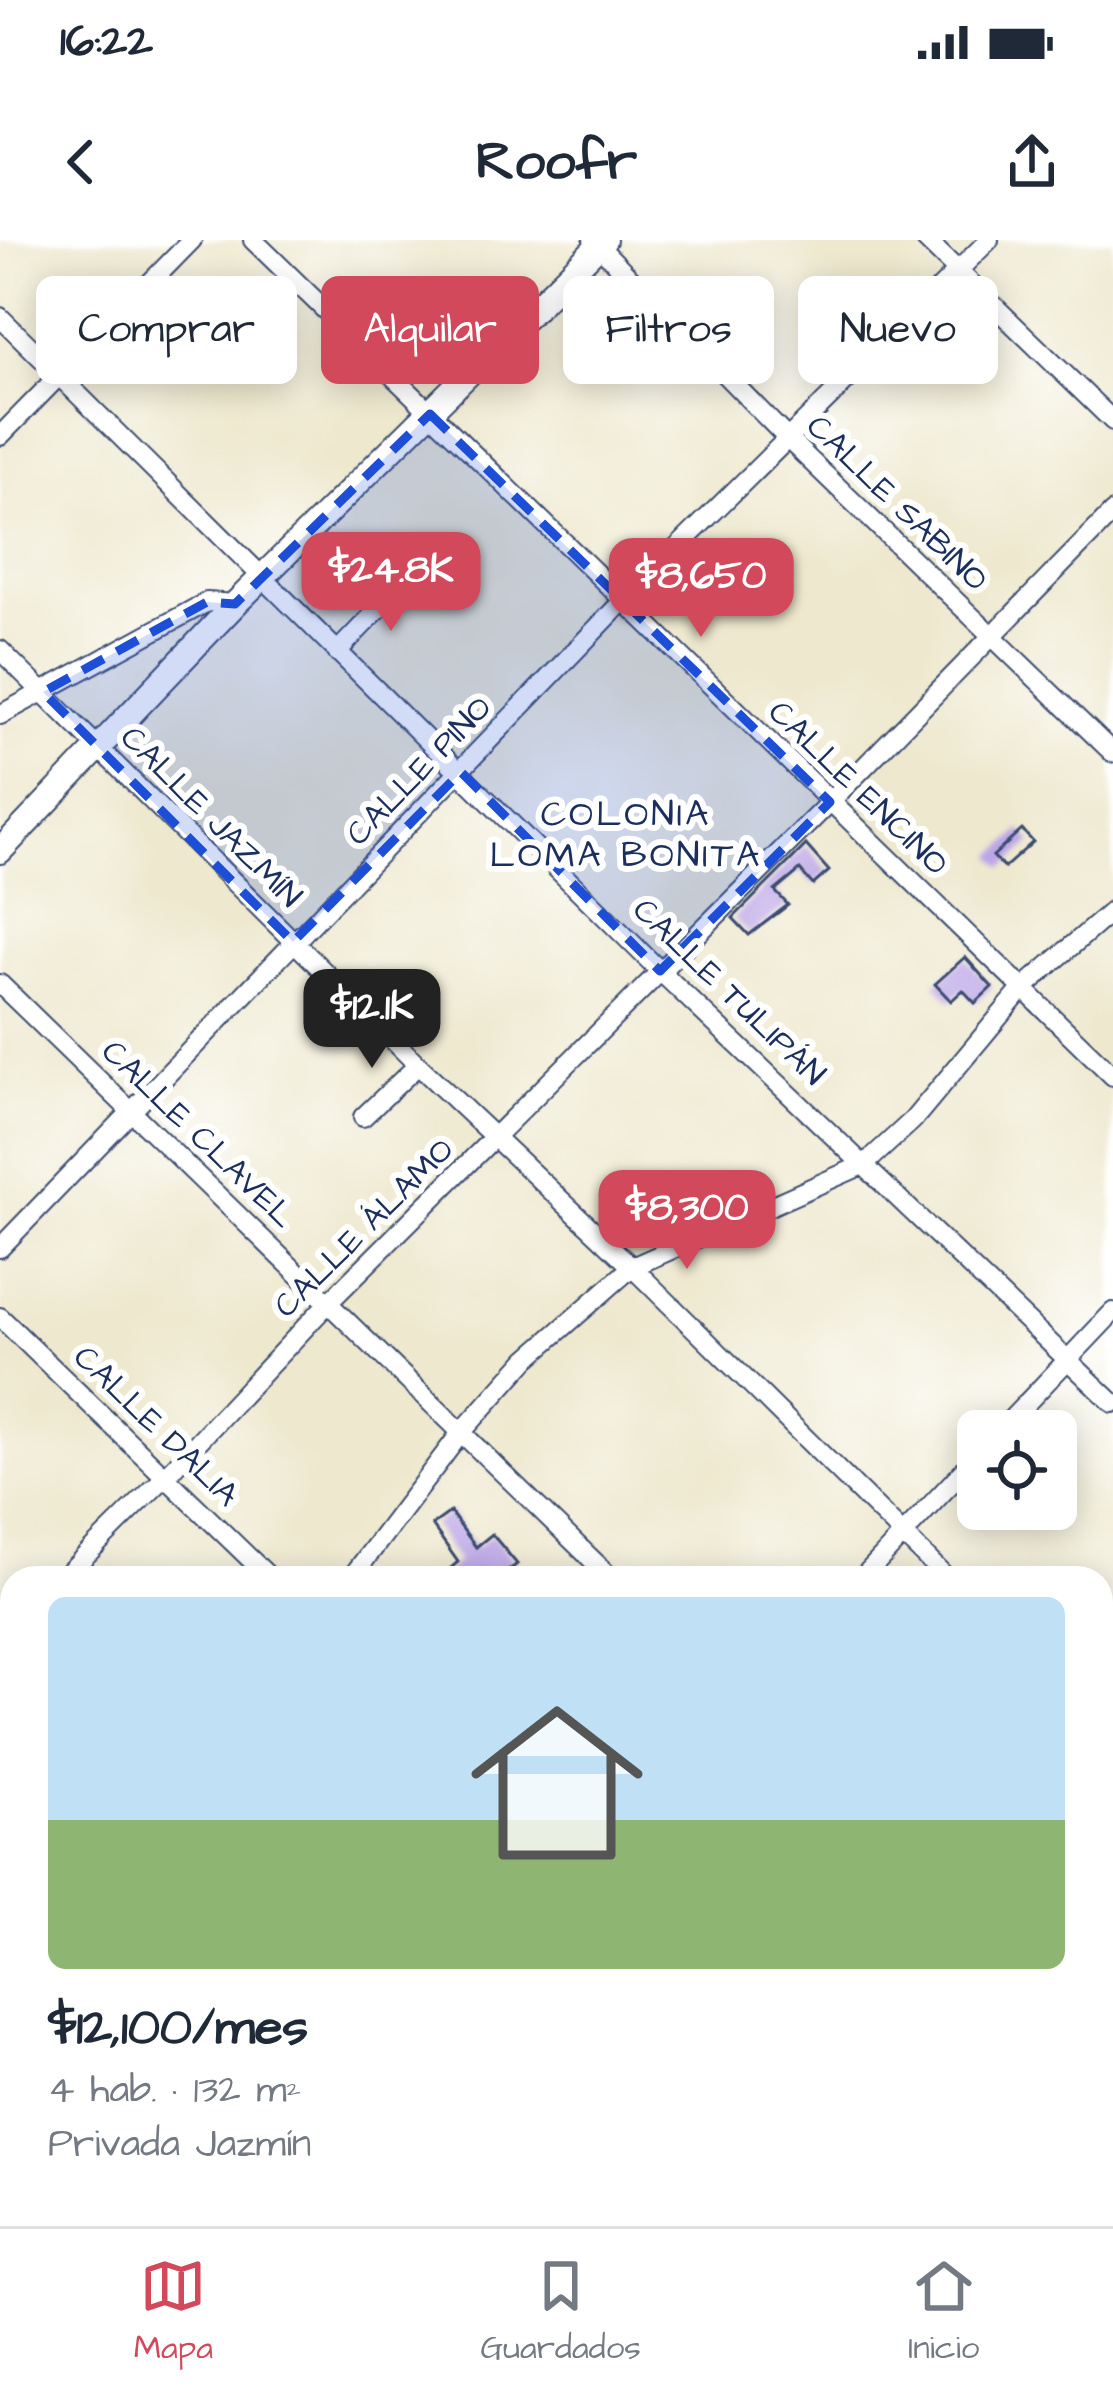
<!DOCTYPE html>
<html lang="es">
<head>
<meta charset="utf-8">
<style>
	body { margin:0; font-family:"Architects Daughter",sans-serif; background:#f6f6f7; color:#1f2937; height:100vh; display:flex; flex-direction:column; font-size:45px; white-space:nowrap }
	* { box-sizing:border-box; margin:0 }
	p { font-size:39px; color:#747a83 }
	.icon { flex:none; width:66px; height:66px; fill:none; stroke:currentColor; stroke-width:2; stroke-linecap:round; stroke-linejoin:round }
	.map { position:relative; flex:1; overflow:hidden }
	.details { position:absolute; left:0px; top:1326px; width:1113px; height:660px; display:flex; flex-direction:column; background:#fff; border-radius:36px 36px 0 0; box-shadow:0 6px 30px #0003 }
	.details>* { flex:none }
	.top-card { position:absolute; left:36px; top:36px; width:1041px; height:108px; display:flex; gap:24px }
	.fabs { position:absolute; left:957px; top:1170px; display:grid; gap:24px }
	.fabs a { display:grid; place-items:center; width:120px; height:120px; border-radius:18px; background:#fff; box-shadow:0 6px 30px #0003; font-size:60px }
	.price { position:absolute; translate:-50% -102px; padding:0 27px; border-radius:24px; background:#d1495b; color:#fff; font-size:39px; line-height:78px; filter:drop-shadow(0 3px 6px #0008) }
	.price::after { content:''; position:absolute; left:50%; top:72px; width:36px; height:27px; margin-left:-18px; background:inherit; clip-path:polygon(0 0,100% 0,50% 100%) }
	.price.current { background:#222; color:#fff }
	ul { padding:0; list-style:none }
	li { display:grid; align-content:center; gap:24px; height:636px; padding:0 48px }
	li+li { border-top:3px solid #e0e1e3 }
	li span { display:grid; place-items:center; height:372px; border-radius:18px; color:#555 }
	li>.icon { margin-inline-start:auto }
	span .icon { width:216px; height:216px; fill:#fffc; stroke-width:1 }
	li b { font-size:51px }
	.chip { padding:0 42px; border-radius:18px; background:#fff; box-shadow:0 6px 30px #0003; font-size:42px; line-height:108px }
	.chip.current { background:#d1495b; color:#fff }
	.status { display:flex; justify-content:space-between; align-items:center; height:84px; padding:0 60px; background:#fff; direction:ltr }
	.status svg { height:33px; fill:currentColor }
	header { display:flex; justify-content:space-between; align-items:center; height:156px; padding:0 48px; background:#fff; font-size:54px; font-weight:700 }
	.menu { display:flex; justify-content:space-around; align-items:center; height:168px; border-top:3px solid #e0e1e3; background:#fff; font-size:33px; color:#747a83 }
	.menu a { display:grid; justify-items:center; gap:6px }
	.menu .current { color:#d1495b }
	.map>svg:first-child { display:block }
	.building { fill:#bca5e6 }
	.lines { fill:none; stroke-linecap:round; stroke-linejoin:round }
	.minor-casing { stroke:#3b4b6f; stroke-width:22 }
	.tertiary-casing { stroke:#3b4b6f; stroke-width:28 }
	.minor { stroke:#fff; stroke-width:18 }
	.tertiary { stroke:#fff; stroke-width:24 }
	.marked { fill:#1d4ed8; fill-opacity:0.2; stroke:#1d4ed8; stroke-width:9; stroke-dasharray:24 15; stroke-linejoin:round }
	.labels { text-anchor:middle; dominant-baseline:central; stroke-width:12; stroke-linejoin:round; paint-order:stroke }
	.street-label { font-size:33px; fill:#1b2f5e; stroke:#fff }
	.neighbourhood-label { font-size:36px; letter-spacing:3px; fill:#1b2f5e; stroke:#fff }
</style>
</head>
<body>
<div class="status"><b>16:22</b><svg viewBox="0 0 49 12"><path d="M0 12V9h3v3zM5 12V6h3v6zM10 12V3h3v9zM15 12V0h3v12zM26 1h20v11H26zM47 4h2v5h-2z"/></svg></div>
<header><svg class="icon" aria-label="back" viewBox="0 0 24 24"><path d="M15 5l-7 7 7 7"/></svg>Roofr<svg class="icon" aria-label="share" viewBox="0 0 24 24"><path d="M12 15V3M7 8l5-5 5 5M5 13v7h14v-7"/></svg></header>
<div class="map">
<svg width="1113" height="1986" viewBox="0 0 1113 1986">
	<rect width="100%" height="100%" fill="#fff"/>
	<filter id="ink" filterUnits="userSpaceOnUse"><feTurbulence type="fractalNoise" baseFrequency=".00833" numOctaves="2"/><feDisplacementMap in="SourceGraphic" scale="24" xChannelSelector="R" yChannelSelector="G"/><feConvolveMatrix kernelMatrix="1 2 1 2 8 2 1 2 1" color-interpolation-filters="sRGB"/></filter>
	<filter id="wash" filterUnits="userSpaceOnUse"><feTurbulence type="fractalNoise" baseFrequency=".004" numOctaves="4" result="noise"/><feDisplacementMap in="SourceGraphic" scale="48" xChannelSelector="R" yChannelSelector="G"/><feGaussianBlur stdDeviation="2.7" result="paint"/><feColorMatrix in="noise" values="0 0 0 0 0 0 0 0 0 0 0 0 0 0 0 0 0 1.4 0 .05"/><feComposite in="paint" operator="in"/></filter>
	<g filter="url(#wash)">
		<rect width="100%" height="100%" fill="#eee8ce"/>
		<g id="blocks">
			<g class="building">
				<path d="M1022,590l11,12 -29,26 -11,-12z"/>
				<path d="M806,605l23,26 -16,14 -13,-15 -25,21 13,14 -39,30 -16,-17z"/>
				<path d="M965,717l27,30 -17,16 -12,-13 -12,11 -16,-17z"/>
				<path d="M450,1272l26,35 16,-13 25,30 -17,14h-61l19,-16 -26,-37z"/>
			</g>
		</g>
	</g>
	<g filter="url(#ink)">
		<use href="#blocks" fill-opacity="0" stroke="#3b4b6f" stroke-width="3"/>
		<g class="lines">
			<defs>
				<g id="minor">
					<path d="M253,0l860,836"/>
					<path d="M593,0l195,199 325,314"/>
					<path d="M926,0l187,181"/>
					<path d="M0,77l660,654 453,432"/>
					<path d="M0,196l192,-196"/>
					<path d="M0,410l418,415 214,202 315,311"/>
					<path d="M337,412l70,-73"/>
					<path d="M0,475l207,-113 28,2"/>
					<path d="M0,744l611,594"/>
					<path d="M363,877l55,-52"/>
					<path d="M0,1008l622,-646 367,-362"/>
					<path d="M0,1077l270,261"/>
					<path d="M1000,1191l113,-119"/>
					<path d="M63,1338l102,-101 164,-175 501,-500 283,-290"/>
					<path d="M351,1338l109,-144 67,-75 105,-92 233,-103 48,-44 110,-132 90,-78"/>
					<path d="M862,1338l116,-123"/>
					<path d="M0,1401l12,-12"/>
					<path d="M1101,1422l12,-10"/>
					<path d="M1101,1552l12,32"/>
					<path d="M1101,1690l12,-5"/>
					<path d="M0,1738l12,-20"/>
					<path d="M243,1974l13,12"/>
					<path d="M502,1974l5,12"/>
					<path d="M763,1974l5,12"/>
					<path d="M1019,1974l5,12"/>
					<path d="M156,1986l15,-12"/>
					<path d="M425,1986l14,-12"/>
					<path d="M1076,1986l37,-15"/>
				</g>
				<path id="tertiary" d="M0,611l235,-247 369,-364"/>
			</defs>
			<use href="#minor" class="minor-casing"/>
			<use href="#tertiary" class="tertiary-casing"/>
			<use href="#minor" class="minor"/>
			<use href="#tertiary" class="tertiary"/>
		</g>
	</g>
	<path class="marked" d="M430,174l400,388 -170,169 -199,-199 -168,170 -250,-250 164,-90 28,2z"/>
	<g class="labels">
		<g class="street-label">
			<text transform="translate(897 263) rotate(44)">CALLE SABINO</text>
			<text transform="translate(419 531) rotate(-46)">CALLE PINO</text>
			<text transform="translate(858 548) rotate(44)">CALLE ENCINO</text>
			<text transform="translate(211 577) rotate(45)">CALLE JAZMÍN</text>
			<text transform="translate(729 752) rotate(44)">CALLE TULIPÁN</text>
			<text transform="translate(198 894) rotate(44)">CALLE CLAVEL</text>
			<text transform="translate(364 988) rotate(-45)">CALLE ÁLAMO</text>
			<text transform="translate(156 1186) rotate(44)">CALLE DALIA</text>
		</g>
		<g class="neighbourhood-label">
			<text x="626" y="574">COLONIA<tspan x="626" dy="41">LOMA BONITA</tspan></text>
		</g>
	</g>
</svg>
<div class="fabs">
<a><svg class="icon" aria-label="locate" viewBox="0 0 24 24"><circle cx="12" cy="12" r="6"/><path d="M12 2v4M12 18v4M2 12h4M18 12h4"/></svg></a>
</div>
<b class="price" style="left:391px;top:394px">$24.8K</b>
<b class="price" style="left:701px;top:400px">$8,650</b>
<b class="price current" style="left:372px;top:831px">$12.1K</b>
<b class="price" style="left:687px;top:1032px">$8,300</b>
<div class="top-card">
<a class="chip">Comprar</a>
<a class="chip current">Alquilar</a>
<a class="chip">Filtros</a>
<a class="chip">Nuevo</a>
</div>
<section class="details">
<ul>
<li><span style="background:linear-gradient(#bfe0f5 60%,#8fb573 0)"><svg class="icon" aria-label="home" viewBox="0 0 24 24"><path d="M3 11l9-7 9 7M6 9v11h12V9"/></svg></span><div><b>$12,100/mes</b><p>4 hab. · 132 m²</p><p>Privada Jazmín</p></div></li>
</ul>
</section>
</div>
<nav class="menu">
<a class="current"><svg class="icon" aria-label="map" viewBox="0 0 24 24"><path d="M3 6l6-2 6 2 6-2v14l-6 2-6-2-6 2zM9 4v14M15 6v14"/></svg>Mapa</a>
<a><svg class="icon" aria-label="saved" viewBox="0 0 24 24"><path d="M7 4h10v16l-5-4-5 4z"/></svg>Guardados</a>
<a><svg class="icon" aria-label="home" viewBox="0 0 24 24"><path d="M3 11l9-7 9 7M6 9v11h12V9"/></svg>Inicio</a>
</nav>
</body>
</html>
